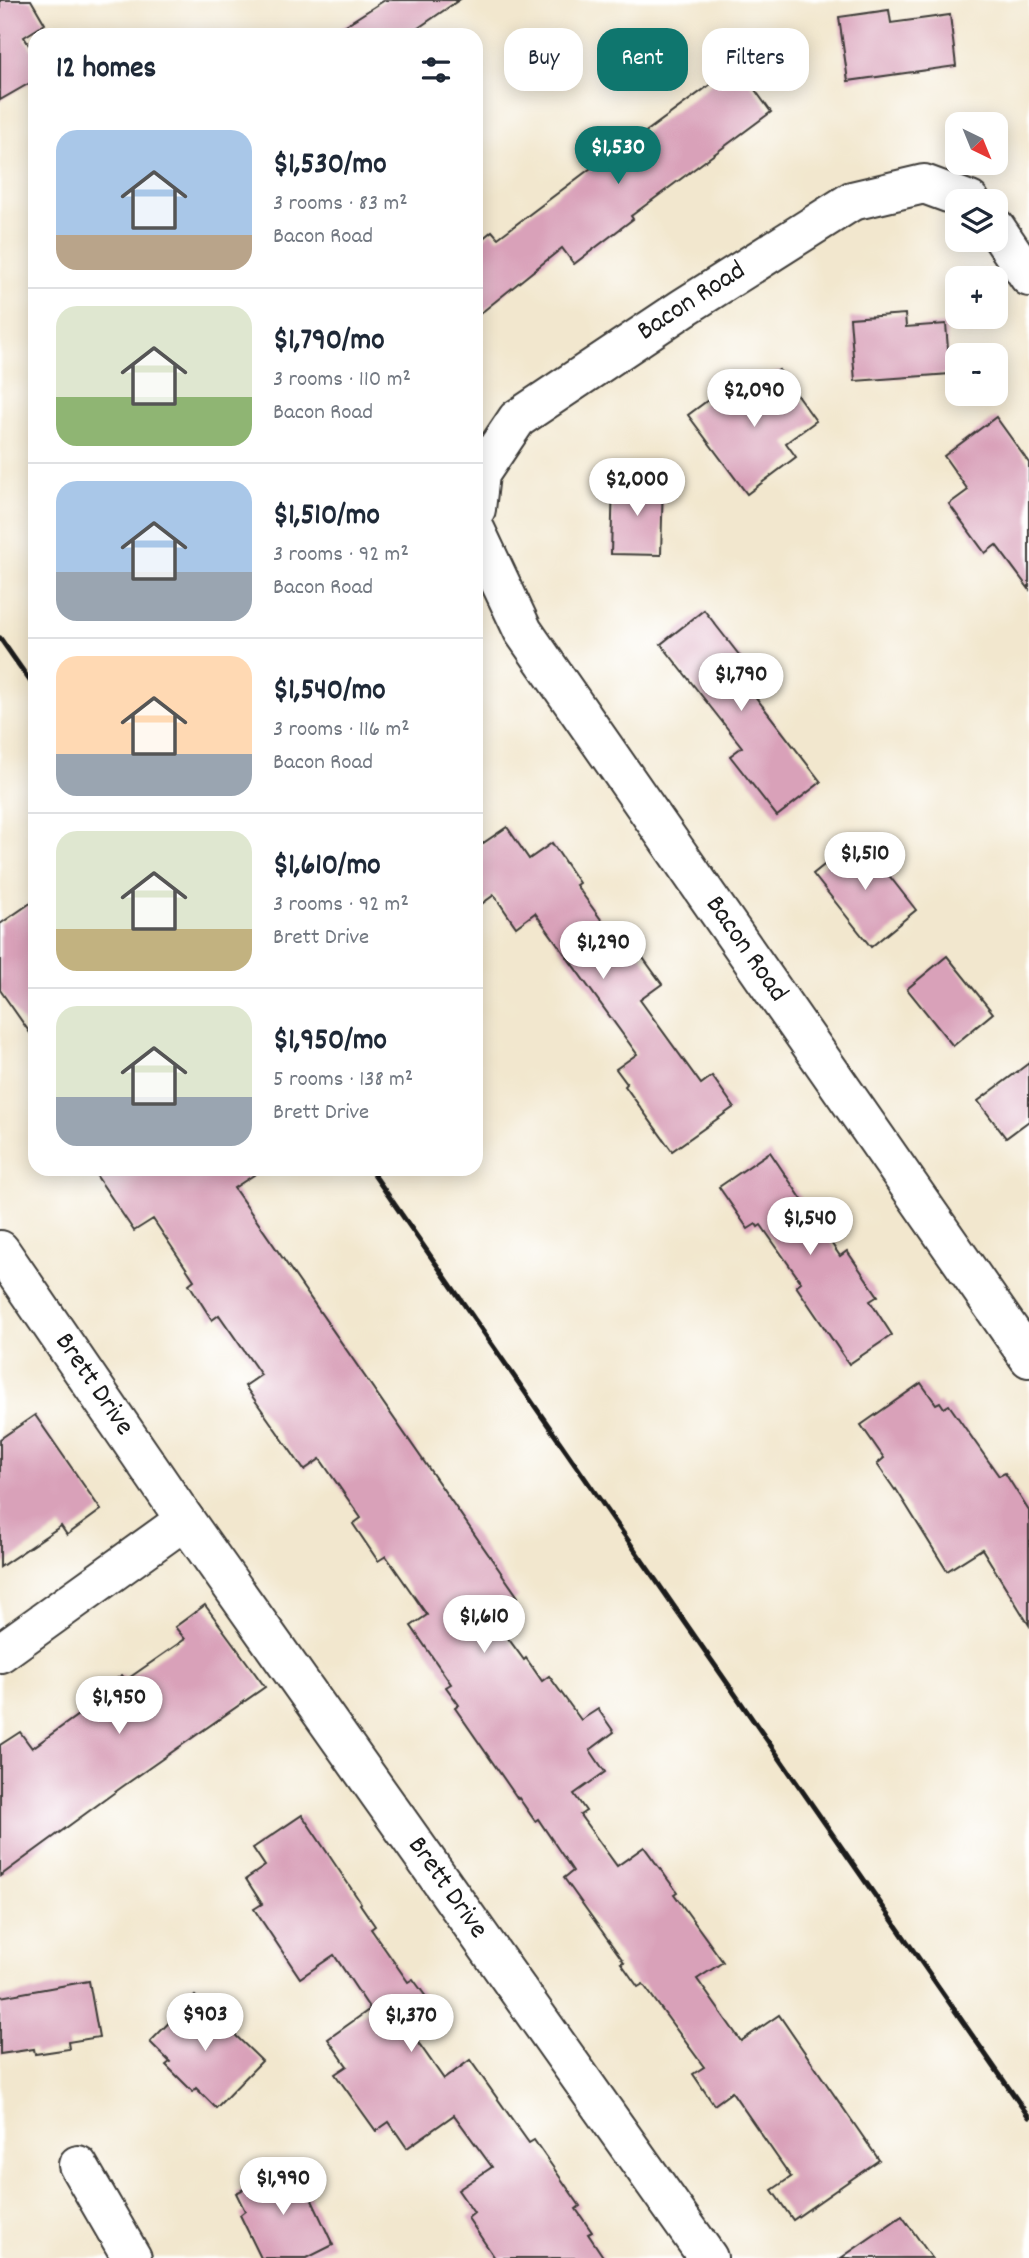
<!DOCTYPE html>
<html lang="en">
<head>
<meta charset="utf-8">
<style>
	body { margin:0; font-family:Dekko,sans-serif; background:#f6f6f7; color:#1f2937; height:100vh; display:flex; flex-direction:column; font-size:26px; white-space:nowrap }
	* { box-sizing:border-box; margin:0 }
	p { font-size:23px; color:#747a83 }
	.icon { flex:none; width:38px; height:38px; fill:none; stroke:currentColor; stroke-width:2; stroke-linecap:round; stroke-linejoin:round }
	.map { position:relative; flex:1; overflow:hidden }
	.details { position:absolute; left:28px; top:28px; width:455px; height:1148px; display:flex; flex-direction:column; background:#fff; border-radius:21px; box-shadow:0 4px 18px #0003 }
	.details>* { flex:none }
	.top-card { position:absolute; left:504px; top:28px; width:420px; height:63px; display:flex; gap:14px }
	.needle { width:46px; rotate:137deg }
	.controls { position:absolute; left:945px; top:112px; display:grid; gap:14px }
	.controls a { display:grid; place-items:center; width:63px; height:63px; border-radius:14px; background:#fff; box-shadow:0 4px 18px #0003; font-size:35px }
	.price { position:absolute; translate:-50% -60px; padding:0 16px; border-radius:24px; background:#fff; color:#222; font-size:23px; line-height:46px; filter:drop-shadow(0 2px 4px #0008) }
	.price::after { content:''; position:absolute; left:50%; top:42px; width:21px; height:16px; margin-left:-10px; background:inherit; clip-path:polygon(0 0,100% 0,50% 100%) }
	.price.on { background:#0f766e; color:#fff }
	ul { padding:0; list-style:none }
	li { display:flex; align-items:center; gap:21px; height:175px; padding:0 28px }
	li+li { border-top:2px solid #e0e1e3 }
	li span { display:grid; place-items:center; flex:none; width:196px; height:140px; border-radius:21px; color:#555 }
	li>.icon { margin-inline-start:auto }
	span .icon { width:84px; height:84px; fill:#fffc; stroke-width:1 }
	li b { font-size:30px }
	h2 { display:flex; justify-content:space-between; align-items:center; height:84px; padding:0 28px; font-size:30px }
	.tag { padding:0 24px; border-radius:21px; background:#fff; box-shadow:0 4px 18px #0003; font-size:24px; line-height:63px }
	.tag.on { background:#0f766e; color:#fff }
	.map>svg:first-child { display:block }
	.building { fill:#d9a1b9 }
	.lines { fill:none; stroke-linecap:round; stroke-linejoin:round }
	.minor-casing { stroke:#3c3a37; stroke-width:42 }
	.minor { stroke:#fff; stroke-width:38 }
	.rail { stroke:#1c1c1c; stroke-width:5 }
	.labels { text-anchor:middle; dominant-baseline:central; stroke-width:5; stroke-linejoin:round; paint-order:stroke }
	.street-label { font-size:28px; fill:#1c1c1c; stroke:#fff }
</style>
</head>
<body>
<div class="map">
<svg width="1029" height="2258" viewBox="0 0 1029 2258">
	<rect width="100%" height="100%" fill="#fff"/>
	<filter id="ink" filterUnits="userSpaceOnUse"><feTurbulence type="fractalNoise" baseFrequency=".0143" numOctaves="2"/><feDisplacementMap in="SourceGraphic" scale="14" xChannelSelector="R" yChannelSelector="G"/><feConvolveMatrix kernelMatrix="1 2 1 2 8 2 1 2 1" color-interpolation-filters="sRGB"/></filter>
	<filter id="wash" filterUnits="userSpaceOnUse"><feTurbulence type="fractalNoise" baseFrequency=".00686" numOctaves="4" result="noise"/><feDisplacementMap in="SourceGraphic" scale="28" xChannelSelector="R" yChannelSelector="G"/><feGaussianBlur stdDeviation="1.57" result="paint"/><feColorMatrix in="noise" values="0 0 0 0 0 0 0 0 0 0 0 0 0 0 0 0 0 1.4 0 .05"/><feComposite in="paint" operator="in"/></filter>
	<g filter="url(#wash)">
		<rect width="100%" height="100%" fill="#f2e7ce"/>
		<g id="blocks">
			<g class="building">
				<path d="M0,0h31l14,24 -21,13 11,18v25l-35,20z"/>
				<path d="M385,0h74l-51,35h-78z"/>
				<path d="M889,10l2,13 59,-8 6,51 -108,15 -9,-64z"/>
				<path d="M737,65l34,47 -140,104 2,3 -59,45 -12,-16 -86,69v-73l16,-13 6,7 121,-91 2,3z"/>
				<path d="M905,314l1,13 40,-3 4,50 -95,7 -5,-63z"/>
				<path d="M779,370l37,51 -30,22 10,14 -49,37 -59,-79 31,-23 10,14z"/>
				<path d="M996,417l33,46v126l-33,-44 -11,8 -36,-49 19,-14 -24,-34z"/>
				<path d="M613,481h50l-2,74 -50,-1z"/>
				<path d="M704,610l50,64 -10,8 77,100 -44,34 -47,-60 12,-9 -81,-103z"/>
				<path d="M507,827l22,32 23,-16 27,40 -3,2 45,62 9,-7 32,44 -22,16 61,84 11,-8 22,31 -62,44 -47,-65 2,-2 -11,-15 21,-15 -102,-141 -19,14 -22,-32 -18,13v-60z"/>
				<path d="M859,837l57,73 -45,37 -58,-73z"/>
				<path d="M35,900v140l-35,-50v-66z"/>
				<path d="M947,956l46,57 -40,33 -46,-57z"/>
				<path d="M1029,1063v58l-23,17 -28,-37z"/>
				<path d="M770,1152l70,104 7,-5 31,45 -8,5 22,34 -43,29 -53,-78 5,-4 -40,-57 -3,2 -2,-3 -8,5 -29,-42z"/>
				<path d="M92,1169h171l-29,19 284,409 -27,18 33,45 2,-2 16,23 7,-5 32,44 17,-11 16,23 -24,18 15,22 -31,22 12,17 -6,4 37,51 27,-19 33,45 -3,2 49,68 -26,17 44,62 38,-26 100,145 -86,60 -21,-30 19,-13 -59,-85 -18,13 -21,-31 11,-7 -61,-83 -5,3 -17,-24 3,-1 -60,-84 9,-7 -35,-52 -3,2 -16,-23 -1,1 -63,-91 4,-3 -13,-18 5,-3 -40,-58 16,-11 -41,-59 -8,5 -25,-37 8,-6 -41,-59 -16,11 -38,-54 -21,-30 16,-11 -42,-60 -7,5 -23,-36 5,-4 -41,-61 -19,12z"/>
				<path d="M921,1383l15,21 4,-2 4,6 5,-3 50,71 6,-3 24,38v114l-47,-76 -35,22 -51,-82 -1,1 -18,-26 7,-6 -23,-33z"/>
				<path d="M35,1415l66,95 -34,25 -6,-9 -61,41v-128z"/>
				<path d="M205,1605l60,82 -143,100 -122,89v-131l20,-13 12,16 57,-41 -5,-6 38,-26 4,5 59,-41 -10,-12z"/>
				<path d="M302,1815l59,88 -1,1 15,22 -4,3 37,53 5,-3 22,30 -27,19 36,51 26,-19 59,83 5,-3 46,66 -4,3 16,23 -4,2 16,24h-109l-27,-40 6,-5 -16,-23 34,-23 -38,-52 -47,33 -18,-26 -13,9 -41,-57 12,-8 -19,-27 42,-30 -36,-54 -34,23 -46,-69 8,-5 -16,-25 19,-13 -12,-18z"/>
				<path d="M89,1981l10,56 -31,5 1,7 -34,5 -1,-5 -34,5v-57z"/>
				<path d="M195,1996l67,65 -46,47 -20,-20 -3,4 -27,-27 4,-3 -20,-20z"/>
				<path d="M295,2164l38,81 -26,13h-46l-21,-43 5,-4 -9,-18z"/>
				<path d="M902,2216l30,42h-91z"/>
			</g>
		</g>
	</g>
	<g filter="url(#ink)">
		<use href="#blocks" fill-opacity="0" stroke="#3c3a37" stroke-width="2"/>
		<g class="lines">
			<defs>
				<g id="minor">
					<path d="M996,228l33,49"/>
					<path id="s1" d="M476,509l4,-35 37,-55 166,-111 169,-107 72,-17 46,17"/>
					<path id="s2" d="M476,531l47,100 506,727"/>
					<path id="s3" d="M0,1250l185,270 523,738"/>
					<path d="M0,1653l185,-133"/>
					<path d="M78,2165l54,93"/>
				</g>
			</defs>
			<use href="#minor" class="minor-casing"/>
			<use href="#minor" class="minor"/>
			<g class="rail">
				<path d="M0,638l35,50"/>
				<path d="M370,1169l659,948"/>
			</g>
		</g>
	</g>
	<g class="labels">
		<g class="street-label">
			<text stroke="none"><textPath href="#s1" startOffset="312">Bacon Road</textPath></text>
			<text stroke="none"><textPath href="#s2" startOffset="499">Bacon Road</textPath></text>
			<text stroke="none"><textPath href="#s3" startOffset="164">Brett Drive</textPath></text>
			<text stroke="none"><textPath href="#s3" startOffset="779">Brett Drive</textPath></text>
		</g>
	</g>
</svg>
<div class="controls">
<a><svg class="needle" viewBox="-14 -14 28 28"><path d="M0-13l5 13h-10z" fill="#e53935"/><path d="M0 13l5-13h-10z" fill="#747a83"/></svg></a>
<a><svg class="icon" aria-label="layers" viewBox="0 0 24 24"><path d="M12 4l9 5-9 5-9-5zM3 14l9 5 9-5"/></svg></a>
<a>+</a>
<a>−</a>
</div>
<b class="price on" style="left:618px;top:186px">$1,530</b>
<b class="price" style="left:754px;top:429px">$2,090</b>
<b class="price" style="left:637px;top:518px">$2,000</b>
<b class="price" style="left:741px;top:713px">$1,790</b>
<b class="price" style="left:865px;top:892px">$1,510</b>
<b class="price" style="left:603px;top:981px">$1,290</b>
<b class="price" style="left:810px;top:1257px">$1,540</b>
<b class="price" style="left:484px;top:1655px">$1,610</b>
<b class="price" style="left:119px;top:1736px">$1,950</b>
<b class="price" style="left:205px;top:2053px">$903</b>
<b class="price" style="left:411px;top:2054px">$1,370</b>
<b class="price" style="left:283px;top:2217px">$1,990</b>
<div class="top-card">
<a class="tag">Buy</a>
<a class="tag on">Rent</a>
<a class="tag">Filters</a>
</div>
<section class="details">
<h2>12 homes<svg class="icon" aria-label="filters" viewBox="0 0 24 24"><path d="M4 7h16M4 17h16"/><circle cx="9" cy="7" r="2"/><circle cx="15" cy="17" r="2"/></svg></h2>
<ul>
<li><span style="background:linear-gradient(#a9c7e8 75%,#b9a48a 0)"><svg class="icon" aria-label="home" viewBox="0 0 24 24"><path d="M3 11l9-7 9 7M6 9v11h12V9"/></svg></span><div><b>$1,530/mo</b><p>3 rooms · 83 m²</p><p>Bacon Road</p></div></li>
<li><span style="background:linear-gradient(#dfe7d0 65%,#8fb573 0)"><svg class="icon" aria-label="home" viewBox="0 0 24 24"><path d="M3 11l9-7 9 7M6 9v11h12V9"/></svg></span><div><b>$1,790/mo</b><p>3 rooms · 110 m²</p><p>Bacon Road</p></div></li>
<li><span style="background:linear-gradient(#a9c7e8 65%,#9aa5b1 0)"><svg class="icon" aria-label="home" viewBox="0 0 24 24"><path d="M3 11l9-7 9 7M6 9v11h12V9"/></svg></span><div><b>$1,510/mo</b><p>3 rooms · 92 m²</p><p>Bacon Road</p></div></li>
<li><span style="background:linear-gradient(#ffd9b3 70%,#9aa5b1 0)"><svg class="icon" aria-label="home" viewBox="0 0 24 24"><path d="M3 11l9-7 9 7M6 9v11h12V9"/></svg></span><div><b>$1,540/mo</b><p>3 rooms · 116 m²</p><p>Bacon Road</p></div></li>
<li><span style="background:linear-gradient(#dfe7d0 70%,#c2b280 0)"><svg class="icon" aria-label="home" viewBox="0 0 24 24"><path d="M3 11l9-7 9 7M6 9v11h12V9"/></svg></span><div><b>$1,610/mo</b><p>3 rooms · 92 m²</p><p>Brett Drive</p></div></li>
<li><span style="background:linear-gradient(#dfe7d0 65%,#9aa5b1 0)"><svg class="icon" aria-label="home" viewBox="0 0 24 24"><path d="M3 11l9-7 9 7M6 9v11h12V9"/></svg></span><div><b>$1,950/mo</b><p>5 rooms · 138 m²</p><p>Brett Drive</p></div></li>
</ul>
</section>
</div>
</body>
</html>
